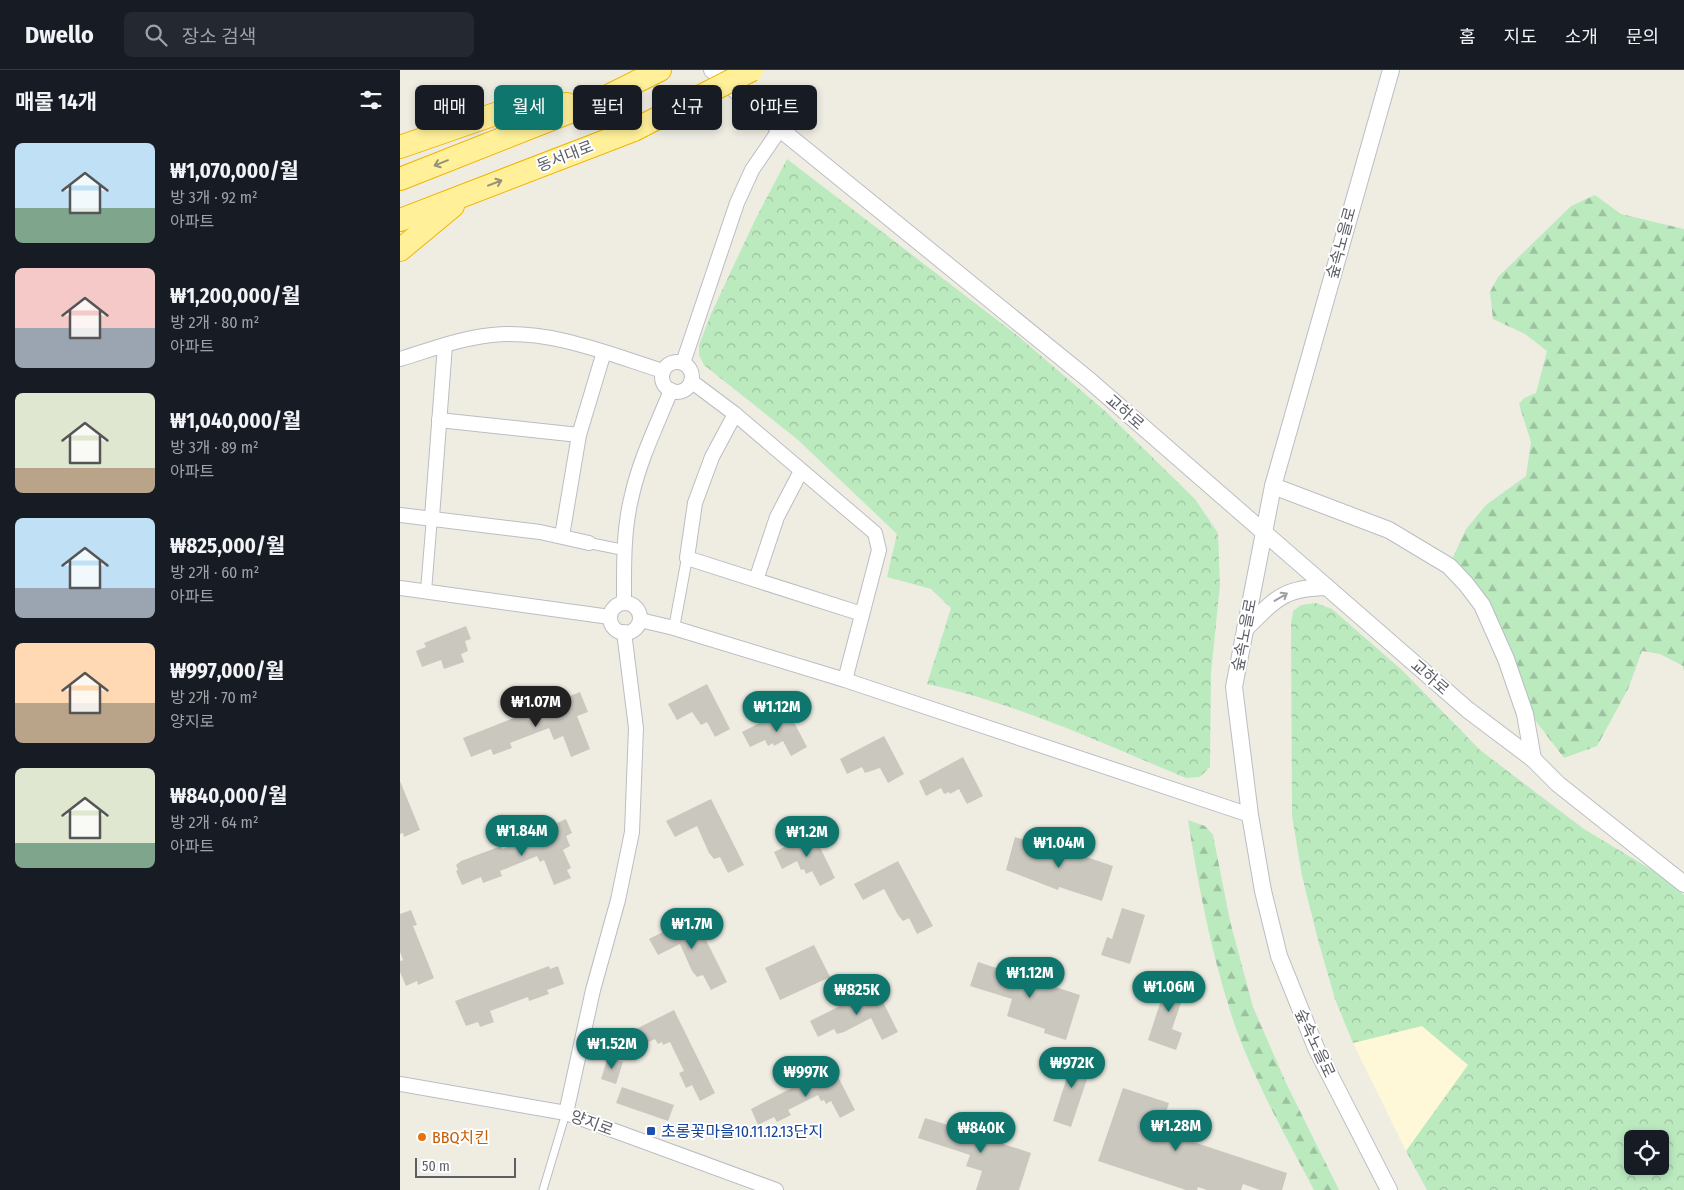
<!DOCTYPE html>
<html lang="ko">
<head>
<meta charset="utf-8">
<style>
	body { margin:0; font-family:"Fira Sans Condensed","Noto Sans KR",sans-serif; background:#242831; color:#f1f3f6; height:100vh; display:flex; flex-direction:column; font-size:19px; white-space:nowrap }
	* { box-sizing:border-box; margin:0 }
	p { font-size:16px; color:#9ea1a6 }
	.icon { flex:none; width:28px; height:28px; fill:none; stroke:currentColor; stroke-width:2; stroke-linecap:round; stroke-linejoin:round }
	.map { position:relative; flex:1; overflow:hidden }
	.panel { display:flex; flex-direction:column; background:#171b24; width:400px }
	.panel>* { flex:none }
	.hud { position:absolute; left:15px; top:15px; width:475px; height:45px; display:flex; gap:10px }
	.tools { position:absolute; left:1224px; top:1060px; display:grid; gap:10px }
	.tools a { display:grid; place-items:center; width:45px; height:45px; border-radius:8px; background:#171b24; box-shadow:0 2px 8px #0003; font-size:25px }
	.scale { position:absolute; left:15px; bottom:12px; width:101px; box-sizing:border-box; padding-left:5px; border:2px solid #5b5f65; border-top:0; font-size:14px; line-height:18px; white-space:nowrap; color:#5b5f65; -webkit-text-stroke:4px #fff; paint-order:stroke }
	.price { position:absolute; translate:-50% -42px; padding:0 11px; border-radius:18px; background:#0f766e; color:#fff; font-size:16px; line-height:32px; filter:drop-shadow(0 1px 2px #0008) }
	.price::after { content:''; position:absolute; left:50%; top:30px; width:15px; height:11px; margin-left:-8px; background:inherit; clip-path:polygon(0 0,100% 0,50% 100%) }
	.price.selected { background:#222; color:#fff }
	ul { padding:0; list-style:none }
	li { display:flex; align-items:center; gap:15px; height:125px; padding:0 15px }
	li span { display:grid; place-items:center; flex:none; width:140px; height:100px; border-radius:8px; color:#555 }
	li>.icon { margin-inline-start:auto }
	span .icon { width:60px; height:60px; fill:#fffc; stroke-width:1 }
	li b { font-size:21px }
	h2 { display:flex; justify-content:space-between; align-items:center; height:60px; padding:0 15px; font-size:21px }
	.tag { padding:0 18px; border-radius:8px; background:#171b24; box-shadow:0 2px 8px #0003; font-size:18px; line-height:45px }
	.tag.selected { background:#0f766e; color:#fff }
	header { display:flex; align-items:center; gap:30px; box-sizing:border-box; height:70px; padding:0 25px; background:#171b24; border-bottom:1px solid #363941 }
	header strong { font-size:24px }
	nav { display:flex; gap:28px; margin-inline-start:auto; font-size:18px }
	.search { width:350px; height:45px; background:#242831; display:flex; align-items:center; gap:12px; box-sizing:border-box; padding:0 18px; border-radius:8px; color:#9ea1a6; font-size:19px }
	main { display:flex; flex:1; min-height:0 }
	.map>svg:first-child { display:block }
	.commercial { fill:#fff8d8 }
	.forest { fill:url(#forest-firs) }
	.park { fill:url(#park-crowns); fill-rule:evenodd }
	.building { fill:#cac7bf }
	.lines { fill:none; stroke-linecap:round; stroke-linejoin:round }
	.service-casing { stroke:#babdc3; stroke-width:9 }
	.pedestrian-casing { stroke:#babdc3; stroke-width:12 }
	.minor-casing { stroke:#babdc3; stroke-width:16 }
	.tertiary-casing { stroke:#babdc3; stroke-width:18 }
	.trunk-casing { stroke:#f2b500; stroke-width:24 }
	.service { stroke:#fff; stroke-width:7 }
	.pedestrian { stroke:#fff; stroke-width:10 }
	.minor { stroke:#fff; stroke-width:14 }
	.tertiary { stroke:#fff; stroke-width:16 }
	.trunk { stroke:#fff099; stroke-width:22 }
	.trunk-bridge-casing { stroke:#f2b500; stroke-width:24; stroke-linecap:butt }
	.trunk-bridge { stroke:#fff099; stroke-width:22 }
	.oneway { stroke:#949277 }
	.oneway2 { stroke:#9d9fa3 }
	.transit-dot { fill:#1a4fb4; stroke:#fff; stroke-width:2 }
	.food-dot { fill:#e8710a; stroke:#fff; stroke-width:2 }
	.labels { text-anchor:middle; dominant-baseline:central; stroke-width:4; stroke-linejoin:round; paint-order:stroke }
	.street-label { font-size:16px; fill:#5b5f65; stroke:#fff }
	.transit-label { font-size:16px; fill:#164399; stroke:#fff; text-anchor:start }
	.food-label { font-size:16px; fill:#c56008; stroke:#fff; text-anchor:start }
</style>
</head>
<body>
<header>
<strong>Dwello</strong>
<div class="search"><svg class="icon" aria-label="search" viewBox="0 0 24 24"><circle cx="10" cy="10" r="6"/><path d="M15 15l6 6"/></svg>장소 검색</div>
<nav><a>홈</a><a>지도</a><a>소개</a><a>문의</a></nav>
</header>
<main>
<section class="panel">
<h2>매물 14개<svg class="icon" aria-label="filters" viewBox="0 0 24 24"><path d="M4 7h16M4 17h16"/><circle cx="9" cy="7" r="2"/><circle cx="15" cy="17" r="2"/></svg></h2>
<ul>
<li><span style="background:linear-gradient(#bfe0f5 65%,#7fa58c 0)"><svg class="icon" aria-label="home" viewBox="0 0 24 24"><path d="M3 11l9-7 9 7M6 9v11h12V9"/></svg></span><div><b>₩1,070,000/월</b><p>방 3개 · 92 m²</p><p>아파트</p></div></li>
<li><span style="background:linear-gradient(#f6c9c9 60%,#9aa5b1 0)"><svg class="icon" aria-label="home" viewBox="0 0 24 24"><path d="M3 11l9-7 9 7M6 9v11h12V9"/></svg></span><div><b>₩1,200,000/월</b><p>방 2개 · 80 m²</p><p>아파트</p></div></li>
<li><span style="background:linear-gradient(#dfe7d0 75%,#b9a48a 0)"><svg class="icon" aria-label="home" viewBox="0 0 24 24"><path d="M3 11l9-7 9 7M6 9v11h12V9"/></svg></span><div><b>₩1,040,000/월</b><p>방 3개 · 89 m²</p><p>아파트</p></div></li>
<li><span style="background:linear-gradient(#bfe0f5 70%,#9aa5b1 0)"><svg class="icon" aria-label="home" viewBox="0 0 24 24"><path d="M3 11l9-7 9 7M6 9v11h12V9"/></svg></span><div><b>₩825,000/월</b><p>방 2개 · 60 m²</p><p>아파트</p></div></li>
<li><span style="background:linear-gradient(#ffd9b3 60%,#b9a48a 0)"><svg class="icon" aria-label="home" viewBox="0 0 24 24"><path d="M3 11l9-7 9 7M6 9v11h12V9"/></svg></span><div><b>₩997,000/월</b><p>방 2개 · 70 m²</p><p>양지로</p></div></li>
<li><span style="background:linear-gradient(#dfe7d0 75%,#7fa58c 0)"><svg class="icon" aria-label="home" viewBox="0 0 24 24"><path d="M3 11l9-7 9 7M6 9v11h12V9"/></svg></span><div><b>₩840,000/월</b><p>방 2개 · 64 m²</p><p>아파트</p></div></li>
</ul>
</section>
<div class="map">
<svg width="1284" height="1120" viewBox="0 0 1284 1120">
	<defs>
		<pattern id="forest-firs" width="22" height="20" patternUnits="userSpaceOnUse" patternTransform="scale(1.25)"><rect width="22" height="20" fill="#bceabf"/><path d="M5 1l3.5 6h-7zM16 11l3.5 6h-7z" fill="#9cc19f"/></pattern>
		<pattern id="park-crowns" width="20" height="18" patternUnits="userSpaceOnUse" patternTransform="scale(1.25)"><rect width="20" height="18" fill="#bceabf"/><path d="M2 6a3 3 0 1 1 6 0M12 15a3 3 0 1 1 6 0" fill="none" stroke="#9cc19f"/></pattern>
	</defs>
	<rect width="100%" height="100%" fill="#efede2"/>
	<path class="commercial" d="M1022,956l46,39 -62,86 -53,-108z"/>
	<g class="forest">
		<path d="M1195,125l26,19 63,15v443l-1,-6 -23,-12 -18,-3 -14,38 -31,57 -33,12 -29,-38 -30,-67 -56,-87 17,-37 20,-24 40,-29 5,-34 -12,-38 5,-6 12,-5 11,-42 -22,-17 -32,-15 -3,-27 8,-15 73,-71z"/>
		<path d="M788,750l17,6 8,9 17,86 23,86 34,78 52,105h-25c-30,-57 -63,-115 -83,-176 -20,-63 -33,-129 -43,-194z"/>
	</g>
	<g class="park">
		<path d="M387,89l231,177 87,75 90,88 23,34 2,52 -9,88 -1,94 -10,10 -14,1c-85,-35 -169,-75 -259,-94l24,-76 -20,-19 -44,-12 10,-43 -99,-94 -94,-75 -5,-10v-10l12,-31 44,-94z"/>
		<path d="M916,533l16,6 71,62 77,79 104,79 78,47 22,19v295h-257l-21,-39 62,-86 -46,-39 -69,17 -18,-44 -17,-59 -16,-64 -10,-60 -1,-192 2,-13 8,-6zM1232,1069h28v27h-28z"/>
	</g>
	<g class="building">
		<path d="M66,556l5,13 -6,2 3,10 -7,3 3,8 -20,7 -3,-9 -19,7 -6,-16 10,-4 -2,-4z"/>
		<path d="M307,614l23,45 -15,8 -8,-15 -6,3 -9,-13 -15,8 -9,-16z"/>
		<path d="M180,622l8,20 -11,4 13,33 -19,8 -8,-21 -9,4 -5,-12 -39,15 2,5 -19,7 -2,-6 -20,8 -8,-19z"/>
		<path d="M387,639l20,38 -16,9 -8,-15 -9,5 -1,-3 -5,3 -3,-6 -15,7 -8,-15z"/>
		<path d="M484,666l20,38 -16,9 -8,-15 -15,5 -3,-6 -15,7 -7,-15z"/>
		<path d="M563,687l20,39 -16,8 -8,-15 -9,5 -1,-2 -5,2 -3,-6 -15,8 -7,-15z"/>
		<path d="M0,711l20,49 -16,7 -1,-4 -3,1z"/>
		<path d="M311,729l33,66 -16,8 -8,-16 -6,2 -5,-6 -12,-27 -22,11 -9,-16z"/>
		<path d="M166,749l6,14 -6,3 4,10 -7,4 8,18 -4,2 4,8 -17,7 -10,-25 -4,2 -3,-6 -37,15 2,5 -19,7 -2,-6 -19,8 -6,-14 2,-1 -2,-5 5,-4 40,-15 2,3 48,-20 -1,-3z"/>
		<path d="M413,763l22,45 -15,8 -8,-15 -6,3 -2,-5 -3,1 -4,-9 -15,8 -8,-17z"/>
		<path d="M615,767l35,11 1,-3 62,21 -11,35 -43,-14 -1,3 -52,-20z"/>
		<path d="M498,791l35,65 -16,8 -8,-16 -6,3 -5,-6 -14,-26 -21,11 -9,-16z"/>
		<path d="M722,838l23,7 -15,49 -29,-9 6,-18 5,2z"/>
		<path d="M11,840l6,15 -4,1 21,52 -16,7 -1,-4 -11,5 -6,-14v-11l3,-1 -3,-8v-38z"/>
		<path d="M294,846l33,66 -16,8 -8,-15 -6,2 -5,-6 -12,-27 -22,11 -9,-16z"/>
		<path d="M414,875l16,32 -50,23 -15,-32z"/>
		<path d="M578,892l102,33 -14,45 -22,-7 1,-4 -38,-13 5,-17 -42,-13z"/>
		<path d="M149,896l1,3 8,-3 6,18 -17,6 2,4 -20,7 -1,-4 -38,14 4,11 -14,5 -2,-5 -12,4 -11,-25z"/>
		<path d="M770,903l19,6 -17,50 10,4 -6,17 -28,-10z"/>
		<path d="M476,918l22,44 -16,8 -11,-22 -27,14 -7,2 -3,-5 -16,8 -8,-16z"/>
		<path d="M274,940l41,83 -15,8 -8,-16 -6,3 -7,-15 5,-2 -14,-29 -7,3 -1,-3 -4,2 -3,-5 -17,8 -8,-15z"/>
		<path d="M665,985l27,9 -21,63 -18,-6 14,-44 -8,-3z"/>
		<path d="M208,987l15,5 -7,22 -15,-5z"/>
		<path d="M433,997l22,43 -15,8 -9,-17 -5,3 -2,-4 -3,1 -3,-6 -30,15 3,5 -14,7 -3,-5 -16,8 -7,-16z"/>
		<path d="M222,1017l52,18 -6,16 -52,-18z"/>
		<path d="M723,1018l46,15 -9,28 127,42 -5,17h-22l-17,-6 -2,6h-34l-9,-3 -1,3h-11l-88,-29z"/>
		<path d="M525,1048l23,7 2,-3 39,12 -1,5 43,14 -12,37h-43l6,-19 -16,-5 4,-11 -52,-17z"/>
	</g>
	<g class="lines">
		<defs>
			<path id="service" d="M143,1120l23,-77"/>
			<g id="pedestrian">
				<path d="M189,473l35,7"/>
				<path d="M26,521l6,-74"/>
				<path d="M274,558l13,-70"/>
			</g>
			<g id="minor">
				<path d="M0,289c30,-9 61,-21 92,-24 58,-6 117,19 171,36"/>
				<circle cx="277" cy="307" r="15"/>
				<path d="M283,293l54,-160 15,-33 28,-41"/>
				<path d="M291,311l44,33 140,119 4,17 -34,130"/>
				<path d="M335,344l-23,43 -17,46 -8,55 175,56"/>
				<path d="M39,350l140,15"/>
				<path d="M0,445l140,17 49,11"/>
				<path d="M32,447l13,-172"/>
				<path d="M162,466l17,-101 25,-83"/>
				<path d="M356,510l21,-63 24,-46"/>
				<path d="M0,518l210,29"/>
				<path d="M224,533c0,-36 -1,-73 8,-108 8,-36 25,-70 39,-105"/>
				<circle cx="225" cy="548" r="15"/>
				<path d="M240,550l34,8 171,52 405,135"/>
				<path d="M0,1014l166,29 210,77"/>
				<path d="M166,1043l27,-123 25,-90 14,-68 4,-104 -12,-96"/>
			</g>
			<g id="tertiary">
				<path d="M312,0l68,59 309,251 379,330 65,49 25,25 126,100"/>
				<path d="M873,416l116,44 60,36 17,18 16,21 24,54 19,55 8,45"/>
				<path d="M845,559c31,-30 37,-41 82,-42"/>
				<path d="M989,1120l-73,-142 -37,-92 -16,-65 -13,-76 -16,-128 39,-201 118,-416"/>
			</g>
			<g id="trunk">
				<path d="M0,77l98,-34 69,-9"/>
				<path d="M0,109l200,-79 60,-30"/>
				<path d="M0,150l234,-90"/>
				<path d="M0,180l53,-44"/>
			</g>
		</defs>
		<use href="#service" class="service-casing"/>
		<use href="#pedestrian" class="pedestrian-casing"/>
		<use href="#minor" class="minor-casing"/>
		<use href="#tertiary" class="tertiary-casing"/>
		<use href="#trunk" class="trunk-casing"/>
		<use href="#service" class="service"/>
		<use href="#pedestrian" class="pedestrian"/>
		<use href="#minor" class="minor"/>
		<use href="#tertiary" class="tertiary"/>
		<use href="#trunk" class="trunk"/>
		<defs>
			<path id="trunk-bridge" d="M234,60l118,-60"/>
		</defs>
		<use href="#trunk-bridge" class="trunk-bridge-casing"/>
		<use href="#trunk-bridge" class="trunk-bridge"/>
	</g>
	<defs><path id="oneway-shaft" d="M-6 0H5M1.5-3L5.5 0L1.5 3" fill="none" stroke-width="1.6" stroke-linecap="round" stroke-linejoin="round" transform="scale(1.25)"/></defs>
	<g class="oneway">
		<use href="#oneway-shaft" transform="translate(41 93) rotate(158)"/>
		<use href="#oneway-shaft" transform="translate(95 113) rotate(-21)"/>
	</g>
	<use class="oneway2" href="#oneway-shaft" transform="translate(881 527) rotate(-31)"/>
	<rect class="transit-dot" x="246" y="1056" width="10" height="10" rx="2.5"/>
	<circle class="food-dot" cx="22" cy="1067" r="5"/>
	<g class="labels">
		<g class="street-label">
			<text transform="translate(165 86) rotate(-21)">동서대로</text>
			<text transform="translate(941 173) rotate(-75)">숲속노을로</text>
			<text transform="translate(725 342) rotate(41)">교하로</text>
			<text transform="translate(844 565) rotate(-79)">숲속노을로</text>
			<text transform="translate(1030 607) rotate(41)">교하로</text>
			<text transform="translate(915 973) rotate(65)">숲속노을로</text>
			<text transform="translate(192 1053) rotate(20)">양지로</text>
		</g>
		<g class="transit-label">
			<text x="261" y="1061">초롱꽃마을10.11.12.13단지</text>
		</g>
		<g class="food-label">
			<text x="32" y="1067">BBQ치킨</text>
		</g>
	</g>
</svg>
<div class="tools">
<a><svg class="icon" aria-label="locate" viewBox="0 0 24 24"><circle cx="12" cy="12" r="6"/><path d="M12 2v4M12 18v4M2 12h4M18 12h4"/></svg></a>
</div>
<div class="scale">50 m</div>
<b class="price selected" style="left:136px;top:658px">₩1.07M</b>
<b class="price" style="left:377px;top:663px">₩1.12M</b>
<b class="price" style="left:122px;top:787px">₩1.84M</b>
<b class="price" style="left:407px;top:788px">₩1.2M</b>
<b class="price" style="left:659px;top:799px">₩1.04M</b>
<b class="price" style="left:292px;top:880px">₩1.7M</b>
<b class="price" style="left:630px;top:929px">₩1.12M</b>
<b class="price" style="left:769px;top:943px">₩1.06M</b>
<b class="price" style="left:457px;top:946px">₩825K</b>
<b class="price" style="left:212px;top:1000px">₩1.52M</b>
<b class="price" style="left:672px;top:1019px">₩972K</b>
<b class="price" style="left:406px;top:1028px">₩997K</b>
<b class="price" style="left:776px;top:1082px">₩1.28M</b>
<b class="price" style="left:581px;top:1084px">₩840K</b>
<div class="hud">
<a class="tag">매매</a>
<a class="tag selected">월세</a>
<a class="tag">필터</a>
<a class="tag">신규</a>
<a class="tag">아파트</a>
</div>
</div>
</main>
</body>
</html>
